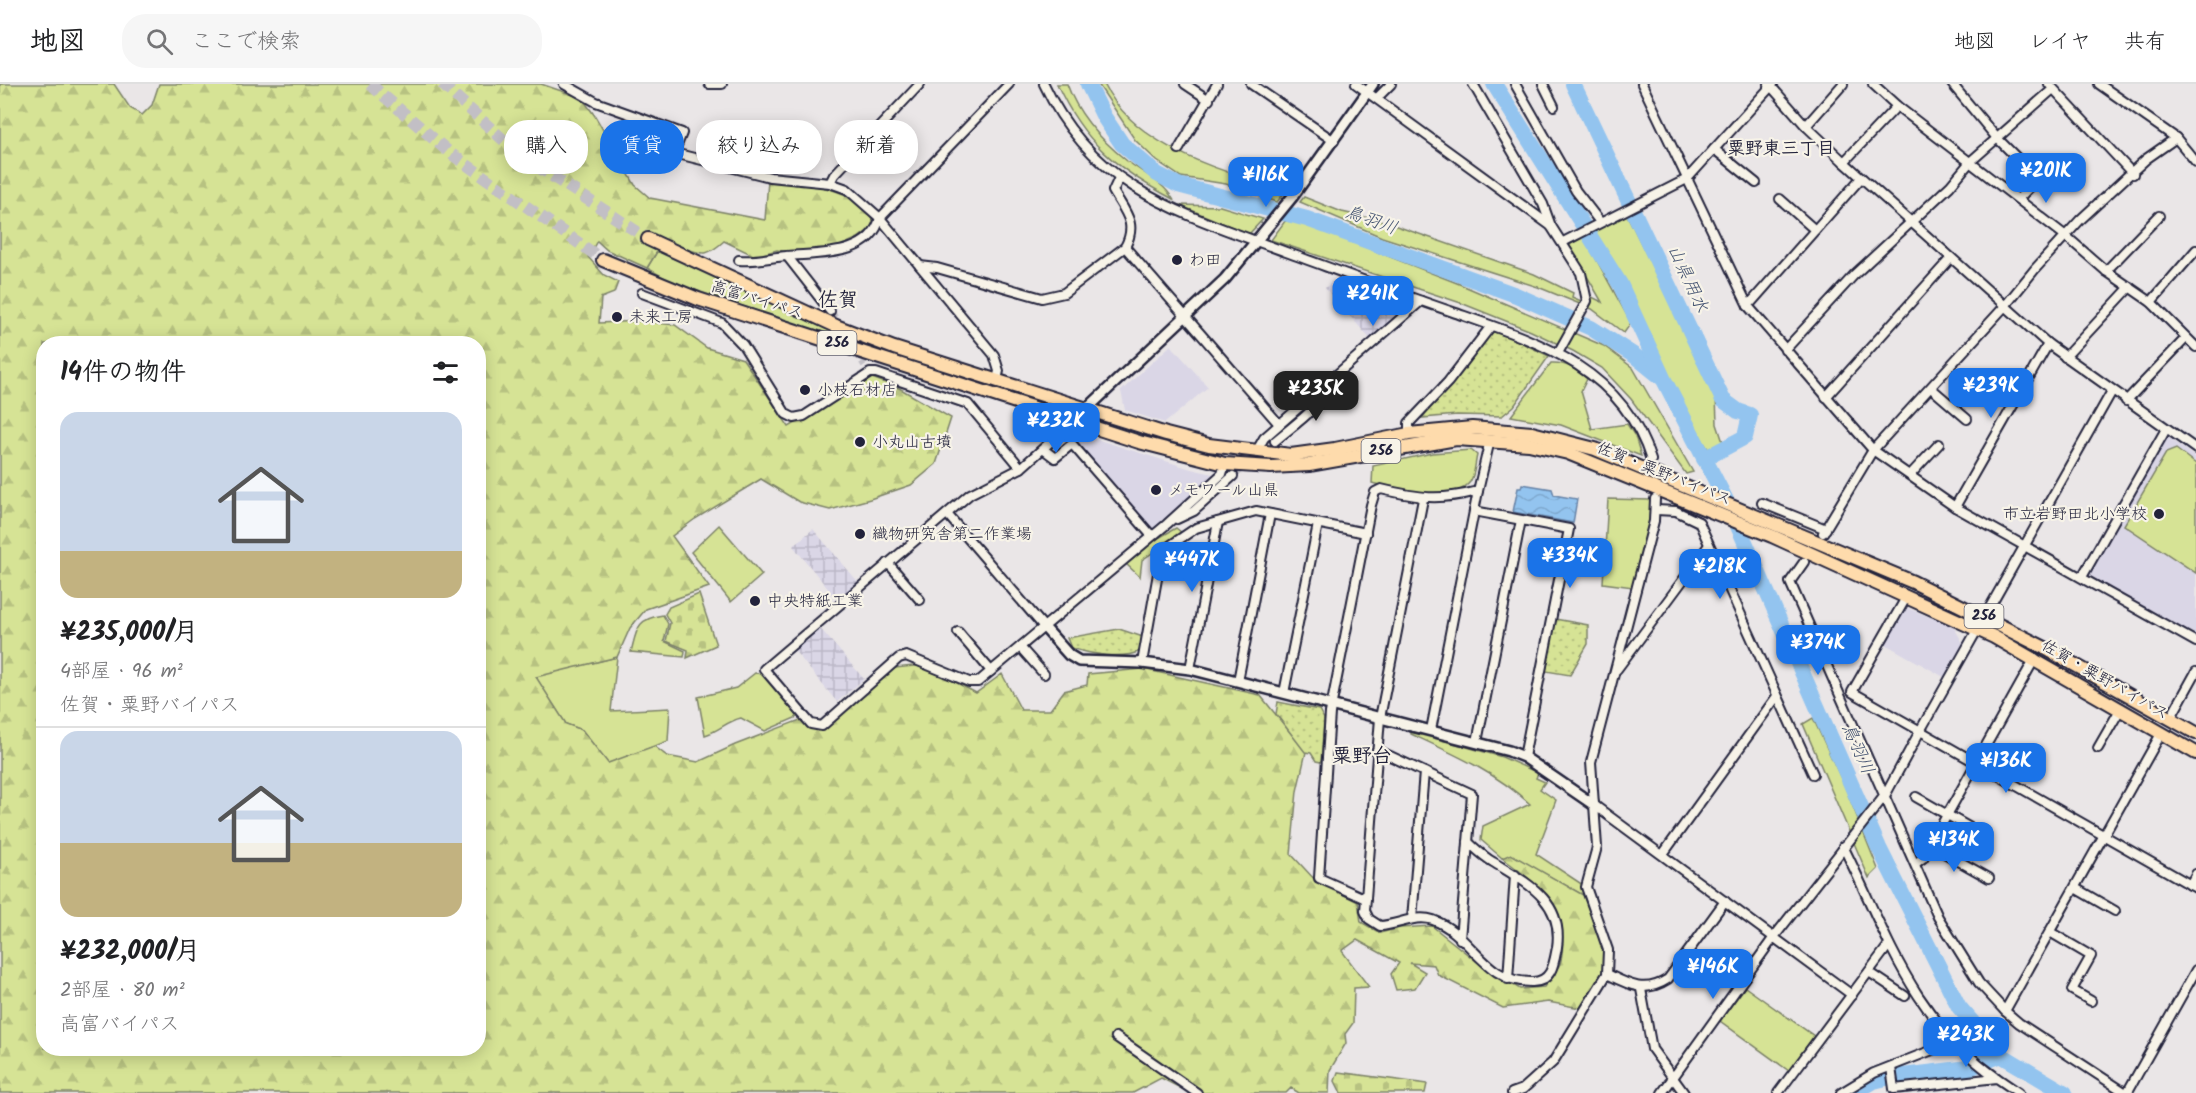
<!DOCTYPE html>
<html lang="ja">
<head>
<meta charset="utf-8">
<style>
	body { margin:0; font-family:Kalam,"Klee One",sans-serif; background:#f6f6f6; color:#202124; height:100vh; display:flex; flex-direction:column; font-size:22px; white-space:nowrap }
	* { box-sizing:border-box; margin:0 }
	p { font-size:20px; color:#757577 }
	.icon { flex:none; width:33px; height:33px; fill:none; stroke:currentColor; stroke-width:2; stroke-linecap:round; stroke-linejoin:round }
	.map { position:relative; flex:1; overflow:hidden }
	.drawer { position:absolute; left:36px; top:252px; width:450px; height:720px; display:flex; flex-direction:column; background:#fff; border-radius:24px; box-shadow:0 3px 15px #0003 }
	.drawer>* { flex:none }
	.banner { position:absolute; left:504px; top:36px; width:570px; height:54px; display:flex; gap:12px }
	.price { position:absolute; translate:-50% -51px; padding:0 14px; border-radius:12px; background:#1a73e8; color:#fff; font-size:20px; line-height:39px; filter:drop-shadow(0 2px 3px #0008) }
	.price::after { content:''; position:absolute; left:50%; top:36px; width:18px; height:14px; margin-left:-9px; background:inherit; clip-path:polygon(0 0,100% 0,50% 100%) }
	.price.active { background:#222; color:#fff }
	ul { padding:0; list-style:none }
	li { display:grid; align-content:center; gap:12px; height:318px; padding:0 24px }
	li+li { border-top:2px solid #e0e0e0 }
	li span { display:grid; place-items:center; height:186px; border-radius:18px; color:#555 }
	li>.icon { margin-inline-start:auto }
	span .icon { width:108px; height:108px; fill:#fffc; stroke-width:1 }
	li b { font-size:26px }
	h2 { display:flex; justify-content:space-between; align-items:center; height:72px; padding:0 24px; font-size:26px }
	.chip { padding:0 21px; border-radius:24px; background:#fff; box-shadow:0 3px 15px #0003; font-size:21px; line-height:54px }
	.chip.active { background:#1a73e8; color:#fff }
	header { display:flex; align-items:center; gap:36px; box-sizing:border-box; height:84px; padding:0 30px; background:#fff; border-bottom:2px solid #e0e0e0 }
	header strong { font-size:28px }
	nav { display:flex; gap:33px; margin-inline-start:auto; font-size:21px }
	.search { width:420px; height:54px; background:#f6f6f6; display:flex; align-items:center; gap:15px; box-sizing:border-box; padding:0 21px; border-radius:24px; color:#757577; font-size:22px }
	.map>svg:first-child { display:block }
	.built { fill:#dad6e6 }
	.industrial { fill:url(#industrial-grid) }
	.green { fill:#d6e395; stroke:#7c8268; stroke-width:1.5 }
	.forest { fill:url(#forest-firs); stroke:#7c8268; stroke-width:1.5; fill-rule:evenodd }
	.cemetery { fill:url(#cemetery-stones); stroke:#7c8268; stroke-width:1.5 }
	.park { fill:url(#park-dots); stroke:#7c8268; stroke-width:1.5 }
	.water { fill:url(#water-waves); stroke:#6683a7; stroke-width:1.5 }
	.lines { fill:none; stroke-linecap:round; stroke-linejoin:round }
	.river { stroke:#93c4ef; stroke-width:16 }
	.minor-tunnel { stroke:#c2bfc5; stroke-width:8; stroke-dasharray:8 4; stroke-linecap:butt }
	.trunk-tunnel { stroke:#c2bfc5; stroke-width:12; stroke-dasharray:12 6; stroke-linecap:butt }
	.minor-casing { stroke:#22223b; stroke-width:12 }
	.tertiary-casing { stroke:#22223b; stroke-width:14 }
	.trunk-casing { stroke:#22223b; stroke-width:16 }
	.minor { stroke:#f7f3e8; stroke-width:8 }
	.tertiary { stroke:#f7f3e8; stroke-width:9 }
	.trunk { stroke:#fedbac; stroke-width:12 }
	.poi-dot { fill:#22223b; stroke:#f7f3e8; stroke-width:2 }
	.labels { text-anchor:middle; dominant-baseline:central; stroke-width:4.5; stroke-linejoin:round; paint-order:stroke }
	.shield { fill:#f7f3e8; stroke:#62616f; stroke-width:1.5 }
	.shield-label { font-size:15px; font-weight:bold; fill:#22223b }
	.poi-label { font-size:16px; fill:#22223b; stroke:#f7f3e8; text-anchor:start }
	.street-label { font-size:16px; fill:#22223b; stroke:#f7f3e8 }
	.neighbourhood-label { font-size:18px; font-weight:bold; fill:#22223b; stroke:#f7f3e8 }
	.water-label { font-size:18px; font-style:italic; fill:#445371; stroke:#f7f3e8 }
	.quarter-label { font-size:20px; font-weight:bold; fill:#22223b; stroke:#f7f3e8 }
</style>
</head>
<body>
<header>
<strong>地図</strong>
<div class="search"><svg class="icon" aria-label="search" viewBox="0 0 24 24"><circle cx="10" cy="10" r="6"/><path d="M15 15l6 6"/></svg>ここで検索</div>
<nav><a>地図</a><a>レイヤ</a><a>共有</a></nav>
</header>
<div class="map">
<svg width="2196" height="1009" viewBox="0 0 2196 1009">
	<defs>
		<pattern id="industrial-grid" width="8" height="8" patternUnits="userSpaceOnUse" patternTransform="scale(1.5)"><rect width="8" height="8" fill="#dad6e6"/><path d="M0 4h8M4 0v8" fill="none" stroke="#bbb7c6"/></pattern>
		<pattern id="forest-firs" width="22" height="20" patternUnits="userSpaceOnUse" patternTransform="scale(1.5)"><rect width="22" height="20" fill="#d6e395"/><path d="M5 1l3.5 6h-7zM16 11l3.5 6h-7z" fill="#b7c281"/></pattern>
		<pattern id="cemetery-stones" width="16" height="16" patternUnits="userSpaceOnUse" patternTransform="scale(1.5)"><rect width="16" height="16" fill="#d6e395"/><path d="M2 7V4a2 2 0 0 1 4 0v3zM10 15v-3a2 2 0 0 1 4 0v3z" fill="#b7c281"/></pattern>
		<pattern id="park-dots" width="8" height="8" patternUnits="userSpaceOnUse" patternTransform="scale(1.5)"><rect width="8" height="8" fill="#d6e395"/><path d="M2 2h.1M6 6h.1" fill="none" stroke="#b7c281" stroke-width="1.8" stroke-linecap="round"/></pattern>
		<pattern id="water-waves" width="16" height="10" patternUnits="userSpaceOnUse" patternTransform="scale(1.5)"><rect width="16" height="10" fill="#93c4ef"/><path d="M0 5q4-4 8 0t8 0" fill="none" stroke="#7ea8ce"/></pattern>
	</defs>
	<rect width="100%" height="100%" fill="#eae6e7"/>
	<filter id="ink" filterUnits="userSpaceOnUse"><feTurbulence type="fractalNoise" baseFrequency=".0167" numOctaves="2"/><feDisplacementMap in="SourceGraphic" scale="12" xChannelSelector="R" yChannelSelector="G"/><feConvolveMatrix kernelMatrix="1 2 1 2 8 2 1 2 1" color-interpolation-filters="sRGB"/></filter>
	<g filter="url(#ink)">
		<g class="built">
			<path d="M1171,261l37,42 -43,36 -40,-13 -4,-19z"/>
			<path d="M1080,350l111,35 22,5 -2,4 -58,51 -8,-2 -72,-88z"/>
			<path d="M2169,354l27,20v179l-106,-60 -1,-7 74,-129z"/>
			<path d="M1907,524l46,18 10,17 -19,34 -59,-33z"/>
		</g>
		<g class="industrial">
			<path d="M1339,192l76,28 -43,37 -47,-53z"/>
			<path d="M813,445l47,55 -21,18 -46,-56z"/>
			<path d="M819,543l45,52 -27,23 -44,-53z"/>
		</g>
		<g class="green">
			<path d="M1057,0h10c11,31 35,57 60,77 16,12 36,21 46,38 -55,-29 -90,-57 -116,-115z"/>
			<path d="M1098,0h6c33,66 118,85 181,108l-8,10 -51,-18 -45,-7 -24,-16 -22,-21z"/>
			<path d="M1304,113l38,15 40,9 152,53 39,19 -1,4 16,7 4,-7 10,5 -33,-57 15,-8 47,86 -7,10 -32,-24 -54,-22 -156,-50 -82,-35z"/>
			<path d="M1179,121l41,1 43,13 -14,15z"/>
			<path d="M1627,131l89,181 1,28 6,18 -15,7 -30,-48 -87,-169z"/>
			<path d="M1285,137l18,2 154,60 147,63 29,22 60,104 -7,2 -55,-75 -29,-31 -29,-17 -42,-20 -70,-28 -190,-63z"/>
			<path d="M658,166l188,85 -2,5 -170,-57 -27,-15z"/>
			<path d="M1551,279c15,-1 25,6 36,16l-6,12 11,38 35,-5 8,12 6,20 -80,-31 -50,-9z"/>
			<path d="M2176,365l20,15v109l-72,-48 42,-72z"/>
			<path d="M1471,366l6,5c-2,8 -2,20 -7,27 -19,24 -74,7 -98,1l1,-17 59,-13z"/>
			<path d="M1608,415l42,1v23l-17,64 -30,-4z"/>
			<path d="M719,441l43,50 -31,27 -40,-50z"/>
			<path d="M1176,444l6,5 -40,27 -2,17 -16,-15 24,-18z"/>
			<path d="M663,531l5,9 -4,17 21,10 -1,6 -53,-5c6,-23 5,-33 32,-37z"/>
			<path d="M617,573l-6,54 59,-3 -2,33 -60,23 -26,-34 -16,-6 -31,-48z"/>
			<path d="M755,589l8,1 39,41 -37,16 -24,-13c-14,3 -22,13 -36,17l-7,-38 38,-9z"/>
			<path d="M1813,634l32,69 33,82 -9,9 -66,-154z"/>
			<path d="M1411,647l91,26 36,16 -2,5 9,4 -5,7 16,11 -20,54 47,31v10l-72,-40 -9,3 -21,-18 2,-14 47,-22c-35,-32 -76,-50 -119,-70z"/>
			<path d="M1745,903l69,49 -25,35 -69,-50z"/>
		</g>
		<path class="forest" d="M0,0h114l16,24 12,7 10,-10 7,-21h382l41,14 13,18 40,69 15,13 115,22 3,-40c36,4 92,5 107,45l-17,13 -24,11 -35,5 -22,-4 -22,6 -31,-15c-20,18 -21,12 -44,6 -11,-3 -23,-3 -35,-4l13,7 -11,18 -40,-18 -10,-9 -9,16 16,18 14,7 -4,11 -13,5 -2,25 42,-2 34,4 32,23 36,11 46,68 83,-49 27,10 52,30 -15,46 -25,21 -41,14 -40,11 -31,-8 -38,-23 -66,40 -23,17 37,51 -63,22 -16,19 -13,29 -81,20 30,47 16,6 26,33 46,-17 13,10 31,6 37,-17 65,-25 15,9 35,-25 24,-25 21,-11 28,-3 53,28 26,-19 19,36h29l14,-19 23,-6 1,-11 55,-5 117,26 46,57 -9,39 -6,63 24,26 43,22 3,20 19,11 20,-5 32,-2 54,43 34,20 24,-2c5,-8 16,-18 17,-27 10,-49 -23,-77 -59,-102l9,-4 72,41 21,54v21l-24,38 -32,-6 -45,6 -65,-33 -4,-10 -24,-2 15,9 -10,16 -19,2 -5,-16 8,-11 -42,-23 -15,11 27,36 -15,1 -1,35 -8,11 1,9 -16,27 -1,23h-30l-8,-5 -5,5h-96l-29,-15 -28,15h-1133zM44,260h434v704h-434z"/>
		<g class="cemetery">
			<path d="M699,510l17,51 -29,13 1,-8 -22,-9 4,-18 -5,-9 4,-7z"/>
			<path d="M1338,988l89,12 -2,9h-84l-6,-12z"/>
		</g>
		<g class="park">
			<path d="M1493,245l56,27 -35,50 -12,10 -45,-1 -35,3z"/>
			<path d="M1555,535l33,6v19l-18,31 -24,-4z"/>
			<path d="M1119,545l24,8 -3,14c-18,9 -50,3 -69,-3l-4,-10z"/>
			<path d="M1278,618l41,8 5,9 -3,43 -5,-1 -5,-8 -6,-1 -29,-38z"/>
		</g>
		<path class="water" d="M1522,400l30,5 2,6 23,4 -4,24 -60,-11 5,-24h3z"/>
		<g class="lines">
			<g class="river">
				<path d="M1088,0l16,33 18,27 35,30 21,11 129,34 209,76 75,33 44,28 26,21"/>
				<path d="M1494,0l126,200 44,96 67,130 148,338 80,159 42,48 64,38"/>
				<path d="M1573,0l150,316 15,11 12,4 -5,22 -41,22"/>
				<path d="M1854,1009l20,-12 12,-3 83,-10 32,-13"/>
			</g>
			<g class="minor-tunnel">
				<path d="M830,227l35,54"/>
				<path d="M1233,392l42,-35"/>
			</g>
			<g class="trunk-tunnel">
				<path d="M370,0l80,69 153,107"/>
				<path d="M442,0l78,71 128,84"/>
			</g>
			<defs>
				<g id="minor">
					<path d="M564,0l32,18 86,31 -8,20 96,24 60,6 17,6 33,29 114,137 5,16 -2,9"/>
					<path d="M709,0h13"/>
					<path d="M1044,0c50,107 140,130 242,168 55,20 111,41 167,60 83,29 169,55 198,148"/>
					<path d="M1185,0l24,16"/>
					<path d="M1251,0l83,57"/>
					<path d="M1356,0l195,142"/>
					<path d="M1473,0l70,120 8,22 30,47 6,28 -29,52"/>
					<path d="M1515,0l61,107 24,31"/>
					<path d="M1543,0l11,22"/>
					<path d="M1642,0l106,222 125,144 82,57 241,135"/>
					<path d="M1769,0l37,42 38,36 204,182 148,105"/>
					<path d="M1873,0l24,22 170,131 39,34 45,31 45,45"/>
					<path d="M1952,0l44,53 42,42 -20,20"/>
					<path d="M2049,0l84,90"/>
					<path d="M2099,0l77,54 20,24"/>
					<path d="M1377,14l14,-14"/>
					<path d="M1806,42l37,-42"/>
					<path d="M1179,65l38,-65"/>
					<path d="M1714,65l42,34"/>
					<path d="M1844,78l53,-56"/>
					<path d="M830,99l4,-8 86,-91"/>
					<path d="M1780,115l35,31"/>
					<path d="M1563,158l124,-63 86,-95"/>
					<path d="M1125,163l154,177"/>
					<path d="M787,172l43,55"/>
					<path d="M739,176c16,2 32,-3 48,-4 32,-3 83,1 93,-38l129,-134"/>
					<path d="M920,182l17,2 105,30 22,-5 61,-46c13,-24 0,-35 -12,-56l6,-13"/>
					<path d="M2106,187l53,-55"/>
					<path d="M642,209l80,30 21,22 43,69 8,4 10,-2 66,-43h6l92,31 53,64"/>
					<path d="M2151,218l45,-52"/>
					<path d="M1748,222l113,-128"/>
					<path d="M1785,266l69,-75 96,-89 20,-24 83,-73"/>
					<path d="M2065,273l65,-70"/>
					<path d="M1931,304l36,31"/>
					<path d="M1826,313l125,-139"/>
					<path d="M2126,317l60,-63"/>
					<path d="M1074,337l-53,47 -51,26 -206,175 47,55 11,2 77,-68 7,-2 63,26h9l189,-158 55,-50 3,-10"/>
					<path d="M1409,350v-11l39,-41 43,-56"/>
					<path d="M1275,357c18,-16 47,-33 53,-57"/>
					<path d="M1043,365l12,9 17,-14 79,91"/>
					<path d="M1256,368l8,-14 157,-137"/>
					<path d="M1910,391l29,-31"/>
					<path d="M1423,415l-43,219 -15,193 4,8 11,7c18,-1 36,-12 53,-6 39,14 50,62 98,62 21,1 23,-19 26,-35 7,-47 -32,-65 -64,-85 -9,-5 -17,-13 -25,-20"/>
					<path d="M1762,419l64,26"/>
					<path d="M1955,423l93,-163"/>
					<path d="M1656,426l20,1 23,11 114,252"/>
					<path d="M1474,427l95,18 -45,228"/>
					<path d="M947,430l97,113"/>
					<path d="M1177,435l17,-8 39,-35"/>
					<path d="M1823,449l50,-83 132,-144 30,-37 45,-49 66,-61 30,-21"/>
					<path d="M1804,478l-14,20 148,335 41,66 26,28"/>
					<path d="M888,479l32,37"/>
					<path d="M2082,493l84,-148"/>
					<path d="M1907,512l-55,96 344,196"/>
					<path d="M958,548l33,39"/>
					<path d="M1020,563l24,27"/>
					<path d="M1142,579l20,-112 34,-23 60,-17 110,22"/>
					<path d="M1190,585l28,-147"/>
					<path d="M1617,585l92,-124"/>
					<path d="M1238,597l32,-167"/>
					<path d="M1284,609l34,-169"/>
					<path d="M2170,635l26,-47"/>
					<path d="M1431,646l47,-239"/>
					<path d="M1477,658l44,-222"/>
					<path d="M2098,664l23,-40"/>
					<path d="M1377,666l95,44 -12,145"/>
					<path d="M1916,713l70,40"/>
					<path d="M1594,721l258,190"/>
					<path d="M1930,761l59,33"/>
					<path d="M1843,762c45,90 67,170 154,232"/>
					<path d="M1663,770l114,-158"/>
					<path d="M1916,779l7,-5 112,-200"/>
					<path d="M2190,801l6,-11"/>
					<path d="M2075,804l40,23"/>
					<path d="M1366,815l-47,-21 11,-165 41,-208 4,-13 6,-3c38,9 58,12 97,2l12,-51"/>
					<path d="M1412,835l12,-147"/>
					<path d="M2050,848l41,24 -19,34 19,11"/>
					<path d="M1869,888l36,24"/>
					<path d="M1607,890c22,11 38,20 61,5l57,-78"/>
					<path d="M1508,895l7,-104"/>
					<path d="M1641,905l11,60 32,44"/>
					<path d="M1116,953l81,56"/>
					<path d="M1891,983l3,22 103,-11 22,15"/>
					<path d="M1512,1009l11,-4 30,-27 54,-88 1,-24 -22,-63 11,-40 -6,-85 63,-241 1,-22"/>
					<path d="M1662,1009l112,-156 112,-143 34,-63 192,-340"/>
					<path d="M1778,1009l110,-147"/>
					<path d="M1841,1009l33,-20 79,-31"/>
					<path d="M2126,1009l-107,-70 -14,-12 157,-279"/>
					<path d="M2127,1009l69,-123"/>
				</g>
				<g id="tertiary">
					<path d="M1074,337l151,-142 68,-83 80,-112"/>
					<path d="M1044,543l25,28 10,6 63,2 48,6 319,82 15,6 70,48"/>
				</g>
				<g id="trunk">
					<path d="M648,155l188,87 58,22 272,86 43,11 82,10 44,-6 74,-15 63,-6 60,5 63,16 318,133 132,66 151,85"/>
					<path d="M603,176l95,39 441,143 86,22 46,3 38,-2 147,-26 73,5 39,9 204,83 222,101 202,116"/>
				</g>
			</defs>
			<use href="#minor" class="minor-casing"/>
			<use href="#tertiary" class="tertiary-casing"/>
			<use href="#trunk" class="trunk-casing"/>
			<use href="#minor" class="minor"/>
			<use href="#tertiary" class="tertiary"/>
			<use href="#trunk" class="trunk"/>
		</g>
	</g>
	<g class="poi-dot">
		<circle cx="1177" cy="176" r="6"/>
		<circle cx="617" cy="233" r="6"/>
		<circle cx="805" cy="306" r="6"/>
		<circle cx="860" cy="358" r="6"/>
		<circle cx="1156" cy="406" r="6"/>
		<circle cx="2159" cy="430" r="6"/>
		<circle cx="860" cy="450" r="6"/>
		<circle cx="755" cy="517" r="6"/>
	</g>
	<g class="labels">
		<g class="shield">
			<rect x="817.5" y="247" width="39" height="24" rx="4.5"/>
			<rect x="1361.5" y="355" width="39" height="24" rx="4.5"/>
			<rect x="1964.5" y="520" width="39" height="24" rx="4.5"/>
		</g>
		<g class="shield-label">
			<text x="837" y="259">256</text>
			<text x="1381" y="367">256</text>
			<text x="1984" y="532">256</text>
		</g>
		<g class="poi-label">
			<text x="1189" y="176">わ田</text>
			<text x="629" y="233">未来工房</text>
			<text x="817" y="306">小枝石材店</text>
			<text x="872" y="358">小丸山古墳</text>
			<text x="1168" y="406">メモワール山県</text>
			<text x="2147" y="430" text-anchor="end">市立岩野田北小学校</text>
			<text x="872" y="450">織物研究舎第二作業場</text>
			<text x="767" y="517">中央特紙工業</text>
		</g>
		<g class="street-label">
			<text transform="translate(757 216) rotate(17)">高富バイパス</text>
			<text transform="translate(1664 390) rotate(22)">佐賀・粟野バイパス</text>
			<text transform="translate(2105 596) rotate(30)">佐賀・粟野バイパス</text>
		</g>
		<g class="neighbourhood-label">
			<text x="1781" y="65">粟野東三丁目</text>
		</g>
		<g class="water-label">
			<text transform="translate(1371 137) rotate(20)">鳥羽川</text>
			<text transform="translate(1687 195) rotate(65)">山県用水</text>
			<text transform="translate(1857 665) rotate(66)">鳥羽川</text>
		</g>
		<g class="quarter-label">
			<text x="838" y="217">佐賀</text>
			<text x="1362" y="673">粟野台</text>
		</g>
	</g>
</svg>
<b class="price" style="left:2046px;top:120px">¥201K</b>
<b class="price" style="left:1266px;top:124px">¥116K</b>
<b class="price" style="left:1373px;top:243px">¥241K</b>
<b class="price" style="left:1991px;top:335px">¥239K</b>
<b class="price active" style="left:1316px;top:338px">¥235K</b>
<b class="price" style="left:1056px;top:370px">¥232K</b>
<b class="price" style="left:1570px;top:505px">¥334K</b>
<b class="price" style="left:1192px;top:509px">¥447K</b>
<b class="price" style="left:1720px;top:516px">¥218K</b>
<b class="price" style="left:1818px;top:592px">¥374K</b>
<b class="price" style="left:2006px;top:710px">¥136K</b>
<b class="price" style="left:1954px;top:789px">¥134K</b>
<b class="price" style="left:1713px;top:916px">¥146K</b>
<b class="price" style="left:1966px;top:984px">¥243K</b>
<div class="banner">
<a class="chip">購入</a>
<a class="chip active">賃貸</a>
<a class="chip">絞り込み</a>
<a class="chip">新着</a>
</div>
<section class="drawer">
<h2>14件の物件<svg class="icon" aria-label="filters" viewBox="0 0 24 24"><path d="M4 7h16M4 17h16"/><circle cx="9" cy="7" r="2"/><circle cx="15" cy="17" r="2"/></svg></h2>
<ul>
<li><span style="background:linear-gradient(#c9d6e8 75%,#c2b280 0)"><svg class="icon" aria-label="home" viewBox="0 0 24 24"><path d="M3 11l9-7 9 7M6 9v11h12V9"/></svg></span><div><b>¥235,000/月</b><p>4部屋 · 96 m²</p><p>佐賀・粟野バイパス</p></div></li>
<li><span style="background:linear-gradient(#c9d6e8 60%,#c2b280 0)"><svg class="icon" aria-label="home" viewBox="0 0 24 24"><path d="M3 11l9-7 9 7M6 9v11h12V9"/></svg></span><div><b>¥232,000/月</b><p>2部屋 · 80 m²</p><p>高富バイパス</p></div></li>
</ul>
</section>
</div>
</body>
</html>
